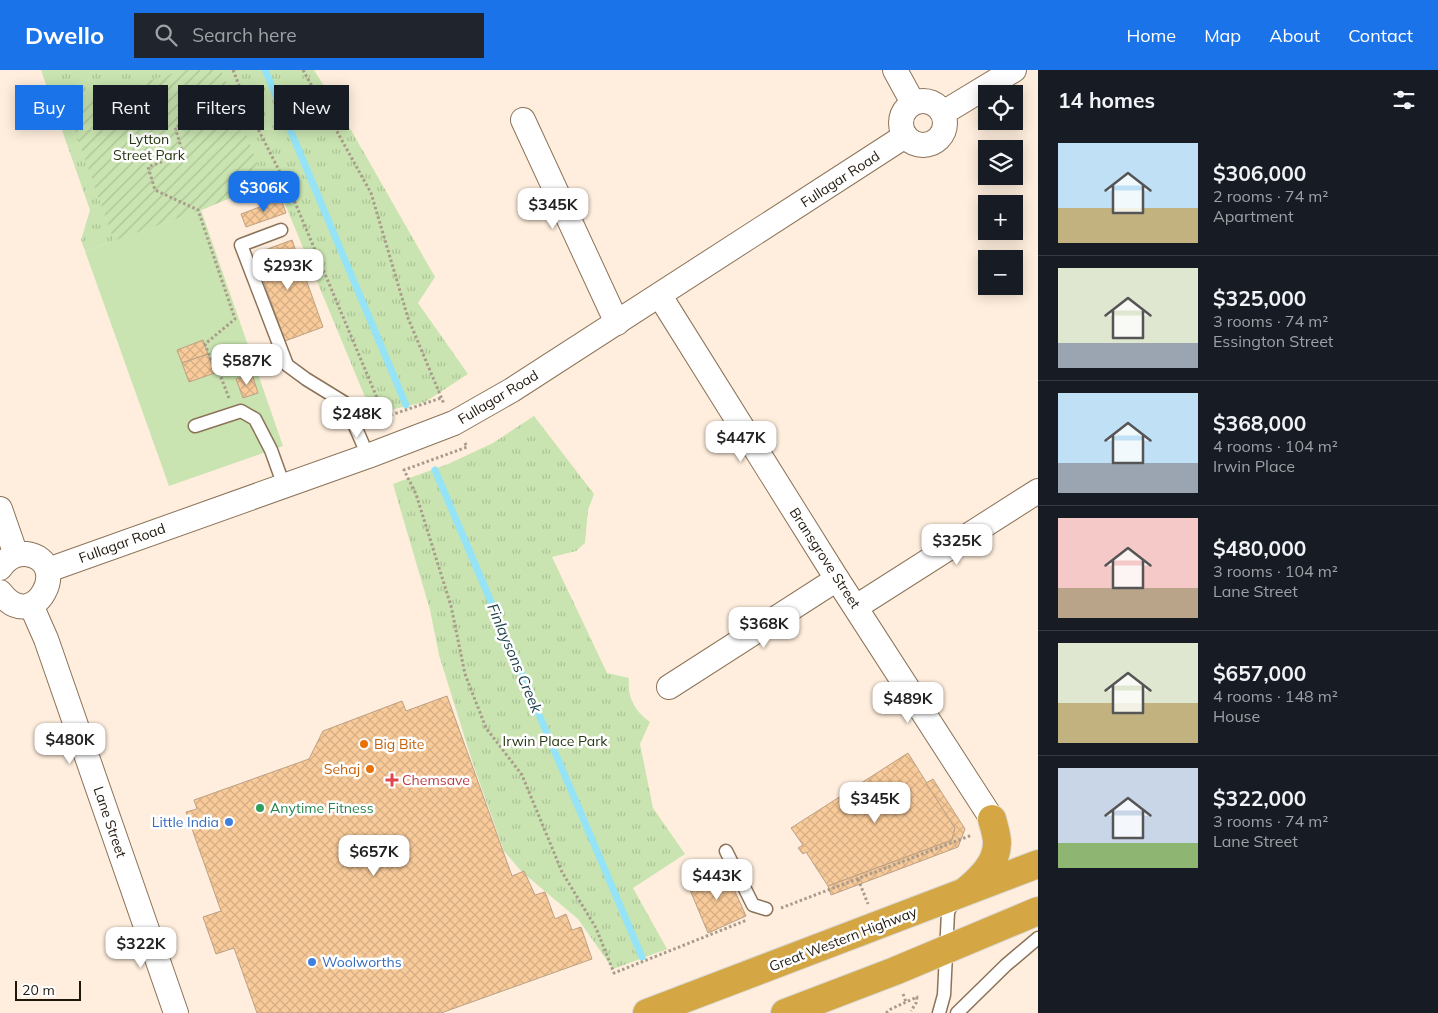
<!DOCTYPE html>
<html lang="en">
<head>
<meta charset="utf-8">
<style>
	body { margin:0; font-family:Mulish,sans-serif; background:#20242c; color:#f1f3f6; height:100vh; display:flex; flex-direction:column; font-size:19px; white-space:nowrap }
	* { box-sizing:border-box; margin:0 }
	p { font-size:16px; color:#9ea1a6 }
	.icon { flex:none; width:28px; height:28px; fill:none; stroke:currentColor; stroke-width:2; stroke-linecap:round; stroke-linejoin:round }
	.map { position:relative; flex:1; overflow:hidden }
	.side { display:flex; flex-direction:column; background:#171b24; width:400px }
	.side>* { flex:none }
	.top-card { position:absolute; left:15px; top:15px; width:475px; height:45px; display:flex; gap:10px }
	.controls { position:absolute; left:978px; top:15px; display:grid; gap:10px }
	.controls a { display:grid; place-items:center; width:45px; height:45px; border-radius:0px; background:#171b24; box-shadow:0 2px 12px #0003; font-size:25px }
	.scale { position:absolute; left:15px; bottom:12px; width:66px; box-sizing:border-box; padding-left:5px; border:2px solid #20170c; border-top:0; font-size:14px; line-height:18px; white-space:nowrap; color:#20170c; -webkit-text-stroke:4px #fff; paint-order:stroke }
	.price { position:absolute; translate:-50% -42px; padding:0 11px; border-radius:10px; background:#fff; color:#222; font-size:16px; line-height:32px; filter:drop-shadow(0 1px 2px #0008) }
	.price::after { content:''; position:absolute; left:50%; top:30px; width:15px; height:11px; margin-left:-8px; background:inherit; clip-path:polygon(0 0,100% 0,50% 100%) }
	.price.active { background:#1a73e8; color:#fff }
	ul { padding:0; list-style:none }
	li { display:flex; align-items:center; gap:15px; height:125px; padding:0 20px }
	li+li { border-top:1px solid #363941 }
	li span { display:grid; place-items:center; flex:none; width:140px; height:100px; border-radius:0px; color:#555 }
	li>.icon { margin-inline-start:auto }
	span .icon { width:60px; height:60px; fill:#fffc; stroke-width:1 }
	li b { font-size:21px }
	h2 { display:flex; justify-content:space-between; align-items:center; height:60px; padding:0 20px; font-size:21px }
	.pill { padding:0 18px; border-radius:0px; background:#171b24; box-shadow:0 2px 12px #0003; font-size:18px; line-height:45px }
	.pill.active { background:#1a73e8; color:#fff }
	header { display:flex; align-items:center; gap:30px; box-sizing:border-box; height:70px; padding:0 25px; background:#1a73e8; color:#fff }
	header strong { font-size:24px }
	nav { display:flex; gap:28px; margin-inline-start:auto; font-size:18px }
	.search { width:350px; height:45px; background:#20242c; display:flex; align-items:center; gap:12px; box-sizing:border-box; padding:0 18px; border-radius:0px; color:#9ea1a6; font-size:19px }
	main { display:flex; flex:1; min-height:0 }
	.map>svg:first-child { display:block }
	.park { fill:url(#park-tufts) }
	.garden { fill:url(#garden-furrows) }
	.pitch { fill:#c9e4b0 }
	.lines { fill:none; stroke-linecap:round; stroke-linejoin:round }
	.stream { stroke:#94e3f7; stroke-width:7 }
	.building { fill:url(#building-cross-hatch); stroke:#bca186 }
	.lane-casing { stroke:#8b7359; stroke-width:15 }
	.street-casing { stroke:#8b7359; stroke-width:26 }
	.highway-casing { stroke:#dbdad8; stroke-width:30 }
	.path { stroke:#a99b8c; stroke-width:3; stroke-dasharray:2.5 2.5; stroke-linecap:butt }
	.lane { stroke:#fff; stroke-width:12 }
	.street { stroke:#fff; stroke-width:24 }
	.highway { stroke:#d4a744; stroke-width:28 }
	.food-dot { fill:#e8710a; stroke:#fff; stroke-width:2 }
	.health-dot { fill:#e0444e; stroke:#fff; stroke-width:2 }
	.leisure-dot { fill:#2e9e5b; stroke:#fff; stroke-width:2 }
	.shop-dot { fill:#3f7fe0; stroke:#fff; stroke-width:2 }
	.labels { text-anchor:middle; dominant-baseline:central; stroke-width:5; stroke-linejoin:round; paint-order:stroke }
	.park-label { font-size:14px; fill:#273911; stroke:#fff }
	.street-label { font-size:14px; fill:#20170c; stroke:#fff }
	.food-label { font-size:14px; fill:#c56008; stroke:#fff; text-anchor:start }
	.health-label { font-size:14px; fill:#be3a42; stroke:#fff; text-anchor:start }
	.leisure-label { font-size:14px; fill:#27864d; stroke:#fff; text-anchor:start }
	.shop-label { font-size:14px; fill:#366cbe; stroke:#fff; text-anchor:end }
	.water-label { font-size:15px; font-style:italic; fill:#1e434c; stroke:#fff }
</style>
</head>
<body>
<header>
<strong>Dwello</strong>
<div class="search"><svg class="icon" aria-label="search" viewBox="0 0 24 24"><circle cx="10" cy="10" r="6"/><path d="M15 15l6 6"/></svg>Search here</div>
<nav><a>Home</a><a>Map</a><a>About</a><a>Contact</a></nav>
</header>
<main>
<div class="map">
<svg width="1038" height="943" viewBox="0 0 1038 943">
	<defs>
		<pattern id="park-tufts" width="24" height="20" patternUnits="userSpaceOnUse" patternTransform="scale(1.25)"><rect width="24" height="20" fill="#c9e4b0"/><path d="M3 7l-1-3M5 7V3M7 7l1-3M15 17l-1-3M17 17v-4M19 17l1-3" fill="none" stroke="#acc396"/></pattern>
		<pattern id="garden-furrows" width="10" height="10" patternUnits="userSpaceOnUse" patternTransform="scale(1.25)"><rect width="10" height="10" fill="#c9e4b0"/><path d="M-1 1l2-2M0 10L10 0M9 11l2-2" fill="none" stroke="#acc396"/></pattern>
		<pattern id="building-cross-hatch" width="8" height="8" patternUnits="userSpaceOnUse" patternTransform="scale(1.25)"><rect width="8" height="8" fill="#f9cb9a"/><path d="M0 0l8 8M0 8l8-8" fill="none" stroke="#d5ae84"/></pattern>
	</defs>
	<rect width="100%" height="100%" fill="#fed"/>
	<g class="park">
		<path d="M41,0h273l33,53 88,154 -17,26 50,71 -43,28 -53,12 -97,-234 -74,30 -116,41 -4,-11 9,-30z"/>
		<path d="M534,346l60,78 -6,16 -3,33 -9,8 -24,6 55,116 22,5c-2,20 6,33 21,44l-10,22 13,64 32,46 -52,34 34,61 -54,20 -35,-50 -56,-47 -18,-21 -32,-90 -33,-106 -9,-45 -37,-126 55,-20 45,-21z"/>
	</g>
	<path class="garden" d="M185,0h36l44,113 -64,27 -87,31 -48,-136z"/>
	<path class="pitch" d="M201,140l82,236 -114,40 -84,-235z"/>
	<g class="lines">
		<g class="stream">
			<path d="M265,0l141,335"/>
			<path d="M435,400l207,487"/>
		</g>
	</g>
	<g class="building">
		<path d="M281,129l5,14 -40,14 -5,-13z"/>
		<path d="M292,170l31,87 -38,14 -31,-87z"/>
		<path d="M203,270l5,14 -26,9 -5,-13z"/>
		<path d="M208,284l7,19 -26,9 -7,-19z"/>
		<path d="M252,304l6,19 -15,5 -7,-19z"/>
		<path d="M447,626l65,180 12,-5 11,24 10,-3 10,27 11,-5 6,16 9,-3 11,32 -151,54h-184l-23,-65 -18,6 -13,-37 18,-6 -35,-99 11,-3 -3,-9 115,-41 14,-28 79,-30 4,10z"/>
		<path d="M908,683l47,75 -3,12 -124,46 -22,-34 -3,2 -5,-6 5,-3 -12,-17z"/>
		<path d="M933,709l32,50 -7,18 -127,48 -3,-9 124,-46 3,-12 -29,-45z"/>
		<path d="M725,799l21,47 -38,17 -20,-48z"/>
	</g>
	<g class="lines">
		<defs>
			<g id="lane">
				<path d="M281,160l-40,15 46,120 19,14 39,24 23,53"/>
				<path d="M195,356l46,-15 14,8 16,31 13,36"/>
				<path d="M726,781l27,54 13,4"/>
				<path d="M939,943l5,-18 4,-83 7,-14"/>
				<path d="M957,943l49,-48 32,-27"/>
			</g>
			<g id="street">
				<path d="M895,0l18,33"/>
				<circle cx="923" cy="53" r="22"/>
				<path d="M943,43l71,-43"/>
				<path d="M523,50l94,203"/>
				<path d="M660,226l177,283 155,240"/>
				<path d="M0,439l16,46"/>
				<path d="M0,498c6,-9 15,-15 26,-14 48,6 8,84 -26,38"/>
				<path d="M48,500l320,-114 86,-33 58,-33 393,-254"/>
				<path d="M31,535l15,34 130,374"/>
				<path d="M856,537l182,-116"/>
				<path d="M669,617l168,-108"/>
			</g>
			<g id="highway">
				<path d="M967,820c14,-12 30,-27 30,-47 0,-8 -3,-16 -5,-24"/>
				<path d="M647,943l391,-149"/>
				<path d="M785,943l110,-42 143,-60"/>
			</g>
		</defs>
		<use href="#lane" class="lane-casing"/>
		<use href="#street" class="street-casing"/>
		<use href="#highway" class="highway-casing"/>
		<g class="path">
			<path d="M233,0l17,43 44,87 91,217 56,-19"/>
			<path d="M303,0l68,123 37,125 36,86"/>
			<path d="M229,328l-12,-31 -3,1 -9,-24 30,-25 -37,-109 -43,-20 -7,-23 35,-13 -8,-27 71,-23"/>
			<path d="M465,373l2,4 -63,23 12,24 35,112 14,68 21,54 36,47 40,97 34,56 18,45 133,-53"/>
			<path d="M858,809l10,25"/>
			<path d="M781,838l191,-73"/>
			<path d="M903,924l3,8"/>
			<path d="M886,943l5,-4 26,-12 -1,6 -5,8"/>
		</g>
		<use href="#lane" class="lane"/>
		<use href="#street" class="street"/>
		<use href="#highway" class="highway"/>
	</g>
	<g class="food-dot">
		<circle cx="364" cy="674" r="5"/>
		<circle cx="370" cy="699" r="5"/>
	</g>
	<path class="health-dot" d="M389.5 702.5h5v5h5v5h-5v5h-5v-5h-5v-5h5z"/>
	<circle class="leisure-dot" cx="260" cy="738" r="5"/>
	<g class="shop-dot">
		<circle cx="229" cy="752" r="5"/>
		<circle cx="312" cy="892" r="5"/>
	</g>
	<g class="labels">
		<g class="park-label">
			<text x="149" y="69">Lytton<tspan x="149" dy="16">Street Park</tspan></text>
			<text x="555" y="671">Irwin Place Park</text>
		</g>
		<g class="street-label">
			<text transform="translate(840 109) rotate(-33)">Fullagar Road</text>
			<text transform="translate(498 327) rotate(-31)">Fullagar Road</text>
			<text transform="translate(122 473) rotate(-20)">Fullagar Road</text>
			<text transform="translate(825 488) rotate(57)">Bransgrove Street</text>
			<text transform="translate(110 752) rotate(71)">Lane Street</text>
			<text transform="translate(843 869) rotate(-21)">Great Western Highway</text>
		</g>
		<g class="food-label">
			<text x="374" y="674">Big Bite</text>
			<text x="360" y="699" text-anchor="end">Sehaj</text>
		</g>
		<g class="health-label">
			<text x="402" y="710">Chemsave</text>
		</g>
		<g class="leisure-label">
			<text x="270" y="738">Anytime Fitness</text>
		</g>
		<g class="shop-label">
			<text x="219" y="752">Little India</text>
			<text x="322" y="892" text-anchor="start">Woolworths</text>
		</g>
		<g class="water-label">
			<text transform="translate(515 588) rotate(67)">Finlaysons Creek</text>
		</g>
	</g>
</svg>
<div class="controls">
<a><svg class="icon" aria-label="locate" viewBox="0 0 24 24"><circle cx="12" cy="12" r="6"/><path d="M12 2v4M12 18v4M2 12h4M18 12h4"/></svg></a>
<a><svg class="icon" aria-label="layers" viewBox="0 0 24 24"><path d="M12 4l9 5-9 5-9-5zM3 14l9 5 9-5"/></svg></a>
<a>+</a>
<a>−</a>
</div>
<div class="scale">20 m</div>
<b class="price active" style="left:264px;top:143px">$306K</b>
<b class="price" style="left:553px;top:160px">$345K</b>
<b class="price" style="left:288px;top:221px">$293K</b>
<b class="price" style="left:247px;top:316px">$587K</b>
<b class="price" style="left:357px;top:369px">$248K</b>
<b class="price" style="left:741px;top:393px">$447K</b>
<b class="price" style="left:957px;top:496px">$325K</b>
<b class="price" style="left:764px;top:579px">$368K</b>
<b class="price" style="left:908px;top:654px">$489K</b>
<b class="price" style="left:70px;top:695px">$480K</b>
<b class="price" style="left:875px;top:754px">$345K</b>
<b class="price" style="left:374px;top:807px">$657K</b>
<b class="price" style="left:717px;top:831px">$443K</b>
<b class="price" style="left:141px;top:899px">$322K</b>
<div class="top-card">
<a class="pill active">Buy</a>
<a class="pill">Rent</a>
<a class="pill">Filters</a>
<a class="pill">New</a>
</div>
</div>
<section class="side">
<h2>14 homes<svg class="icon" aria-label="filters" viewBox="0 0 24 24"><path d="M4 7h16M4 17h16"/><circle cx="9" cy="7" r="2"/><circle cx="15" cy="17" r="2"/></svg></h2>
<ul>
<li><span style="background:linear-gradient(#bfe0f5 65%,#c2b280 0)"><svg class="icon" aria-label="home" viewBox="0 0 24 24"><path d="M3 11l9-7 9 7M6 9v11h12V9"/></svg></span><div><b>$306,000</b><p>2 rooms · 74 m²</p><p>Apartment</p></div></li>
<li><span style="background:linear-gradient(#dfe7d0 75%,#9aa5b1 0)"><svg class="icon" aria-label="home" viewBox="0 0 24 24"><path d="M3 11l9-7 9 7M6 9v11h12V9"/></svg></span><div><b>$325,000</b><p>3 rooms · 74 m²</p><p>Essington Street</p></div></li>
<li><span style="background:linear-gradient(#bfe0f5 70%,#9aa5b1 0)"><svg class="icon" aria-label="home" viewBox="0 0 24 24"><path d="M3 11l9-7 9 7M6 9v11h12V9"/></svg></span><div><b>$368,000</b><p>4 rooms · 104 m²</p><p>Irwin Place</p></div></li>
<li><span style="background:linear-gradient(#f6c9c9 70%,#b9a48a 0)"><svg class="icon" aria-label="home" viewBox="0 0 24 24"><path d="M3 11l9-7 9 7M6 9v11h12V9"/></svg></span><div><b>$480,000</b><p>3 rooms · 104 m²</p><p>Lane Street</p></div></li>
<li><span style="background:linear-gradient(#dfe7d0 60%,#c2b280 0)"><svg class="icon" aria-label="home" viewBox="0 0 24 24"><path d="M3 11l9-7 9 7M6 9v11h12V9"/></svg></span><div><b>$657,000</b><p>4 rooms · 148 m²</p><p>House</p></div></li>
<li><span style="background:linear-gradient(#c9d6e8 75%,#8fb573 0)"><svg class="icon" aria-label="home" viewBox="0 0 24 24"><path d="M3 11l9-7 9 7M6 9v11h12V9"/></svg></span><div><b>$322,000</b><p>3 rooms · 74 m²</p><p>Lane Street</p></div></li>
</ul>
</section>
</main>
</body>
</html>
